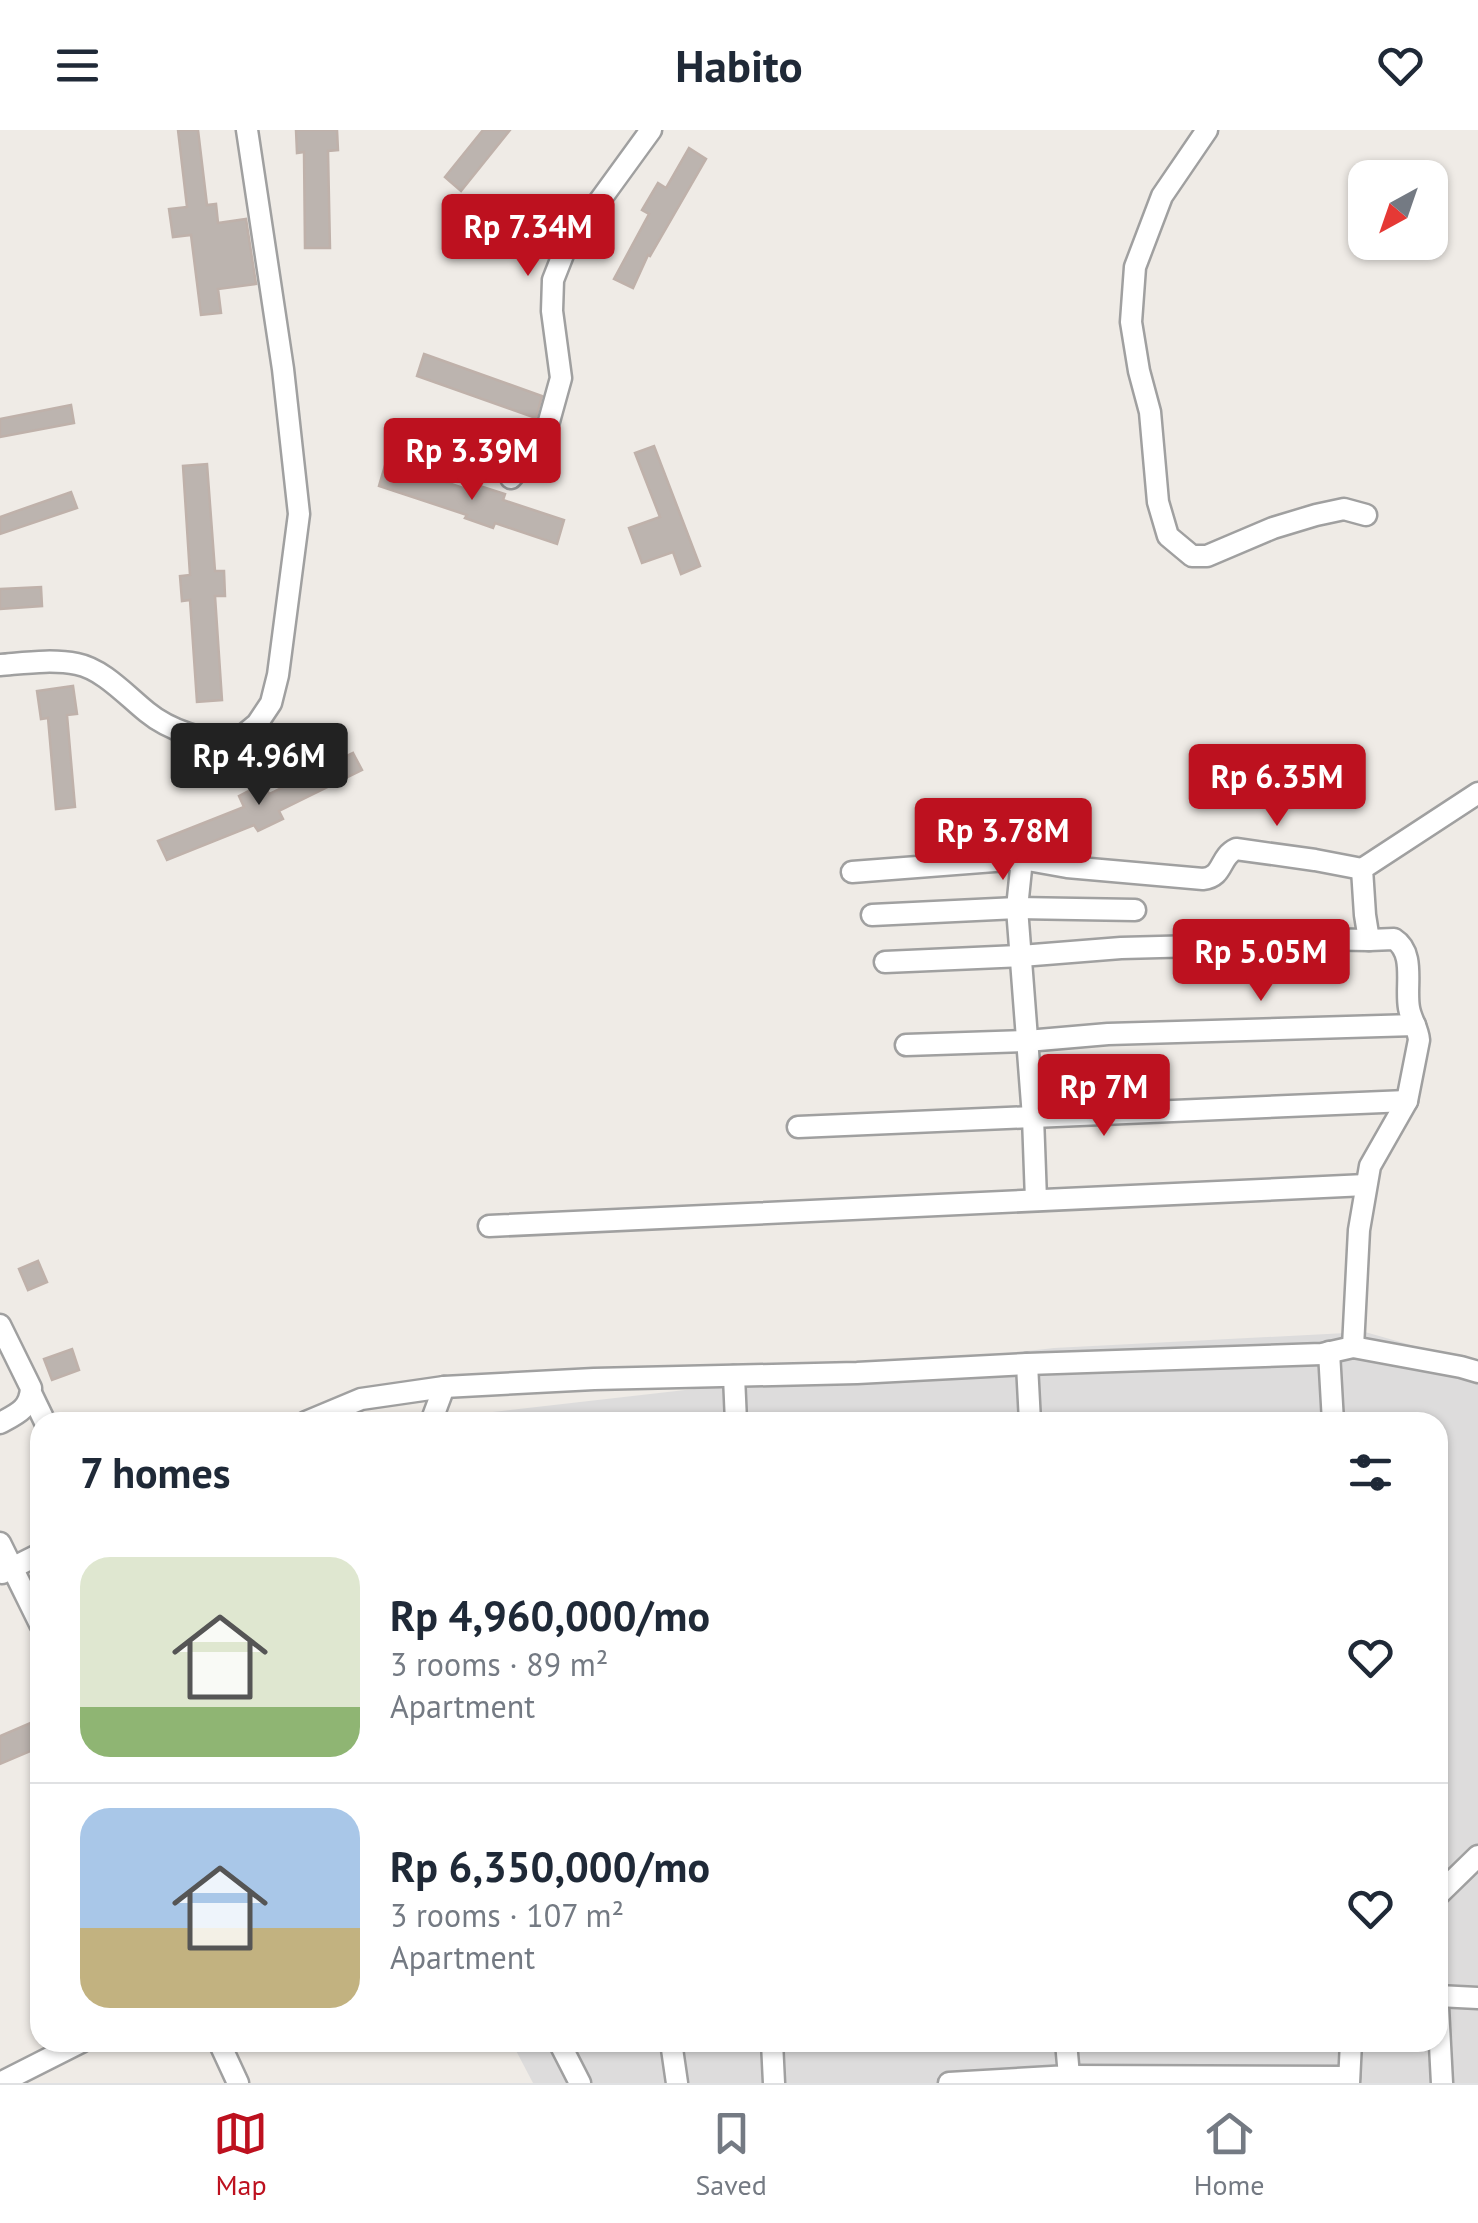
<!DOCTYPE html>
<html lang="en">
<head>
<meta charset="utf-8">
<style>
	body { margin:0; font-family:"PT Sans",sans-serif; background:#f2f2f3; color:#1f2937; height:100vh; display:flex; flex-direction:column; font-size:38px; white-space:nowrap }
	* { box-sizing:border-box; margin:0 }
	p { font-size:32px; color:#747a83 }
	.icon { flex:none; width:55px; height:55px; fill:none; stroke:currentColor; stroke-width:2; stroke-linecap:round; stroke-linejoin:round }
	.map { position:relative; flex:1; overflow:hidden }
	.panel { position:absolute; left:30px; top:1282px; width:1418px; height:640px; display:flex; flex-direction:column; background:#fff; border-radius:30px; box-shadow:0 2px 8px #0004 }
	.panel>* { flex:none }
	.needle { width:65px; rotate:220deg }
	.fabs { position:absolute; left:1348px; top:30px; display:grid; gap:20px }
	.fabs a { display:grid; place-items:center; width:100px; height:100px; border-radius:20px; background:#fff; box-shadow:0 2px 8px #0004; font-size:50px }
	.price { position:absolute; translate:-50% -85px; padding:0 22px; border-radius:10px; background:#bd111f; color:#fff; font-size:32px; line-height:65px; filter:drop-shadow(0 2px 5px #0008) }
	.price::after { content:''; position:absolute; left:50%; top:60px; width:30px; height:22px; margin-left:-15px; background:inherit; clip-path:polygon(0 0,100% 0,50% 100%) }
	.price.on { background:#222; color:#fff }
	ul { padding:0; list-style:none }
	li { display:flex; align-items:center; gap:30px; height:250px; padding:0 50px }
	li+li { border-top:2px solid #e0e1e3 }
	li span { display:grid; place-items:center; flex:none; width:280px; height:200px; border-radius:30px; color:#555 }
	li>.icon { margin-inline-start:auto }
	span .icon { width:120px; height:120px; fill:#fffc; stroke-width:1 }
	li b { font-size:42px }
	h2 { display:flex; justify-content:space-between; align-items:center; height:120px; padding:0 50px; font-size:42px }
	header { display:flex; justify-content:space-between; align-items:center; height:130px; padding:0 50px; background:#fff; font-size:45px; font-weight:600 }
	.tabs { display:flex; justify-content:space-around; align-items:center; height:140px; border-top:2px solid #e0e1e3; background:#fff; font-size:28px; color:#747a83 }
	.tabs a { display:grid; justify-items:center; gap:5px }
	.tabs .on { color:#bd111f }
	.map>svg:first-child { display:block }
	.residential { fill:#dddcdc }
	.building { fill:#bcb4af; stroke:#bfb1aa; stroke-width:2.5 }
	.lines { fill:none; stroke-linecap:round; stroke-linejoin:round }
	.minor-casing { stroke:#a0a0a0; stroke-width:25 }
	.minor { stroke:#fff; stroke-width:20 }
</style>
</head>
<body>
<header><svg class="icon" aria-label="menu" viewBox="0 0 24 24"><path d="M4 6h16M4 12h16M4 18h16"/></svg>Habito<svg class="icon" aria-label="heart" viewBox="0 0 24 24"><path d="M12 20l-8-8c-3-5 5-10 8-4 3-6 11-1 8 4z"/></svg></header>
<div class="map">
<svg width="1478" height="1953" viewBox="0 0 1478 1953">
	<rect width="100%" height="100%" fill="#efebe6"/>
	<path class="residential" d="M1365,1202l113,32v719h-945l-21,-40 926,-1v-620h-1032l648,-74z"/>
	<g class="building">
		<path d="M178,0h20l9,75 9,-1 2,19 28,-4 10,65 -38,5 3,24 -20,2 -10,-80 -18,2 -4,-28 18,-2z"/>
		<path d="M296,0h41l1,20 -10,1 2,97h-25l-1,-96 -7,1z"/>
		<path d="M483,0h27l-49,61 -16,-14z"/>
		<path d="M689,18l17,11 -56,97 -2,-1 -15,33 -19,-9 35,-65 -7,-4 16,-27 8,5z"/>
		<path d="M424,224l118,42 -6,22 -119,-42z"/>
		<path d="M71,275l3,18 -74,14v-18z"/>
		<path d="M654,316l46,120 -19,8 -8,-22 -31,11 -13,-35 31,-11 -25,-64z"/>
		<path d="M386,332l89,30 2,-7 28,9 -2,6 61,20 -7,24 -62,-21 -2,5 -28,-10 2,-3 -88,-29z"/>
		<path d="M207,334l8,107h9l1,25h-10l7,104 -25,2 -7,-102 -8,1 -2,-25 10,-1 -7,-109z"/>
		<path d="M71,362l6,16 -77,26v-17z"/>
		<path d="M41,457l1,19 -42,3v-20z"/>
		<path d="M73,556l4,28 -10,1 8,92 -19,2 -8,-91 -7,1 -4,-28z"/>
		<path d="M353,623l9,17 -83,41 4,8 -25,12 -4,-6 -87,35 -9,-19 86,-34 -5,-11 25,-13 5,11z"/>
		<path d="M38,1131l9,21 -19,8 -9,-21z"/>
		<path d="M72,1219l7,21 -27,10 -8,-21z"/>
		<path d="M40,1589v28l-40,17v-28z"/>
	</g>
	<g class="lines">
		<defs>
			<g id="minor">
				<path d="M1207,0l-45,66 -27,71 -4,55 8,49 11,41 8,90 10,34 24,20h15l66,-28 43,-13 28,-6 22,6"/>
				<path d="M511,348l20,-23 17,-30 13,-47 -9,-67 1,-31 13,-33 85,-117"/>
				<path d="M0,535c25,-2 52,-6 77,-1 26,5 50,32 70,48 23,19 58,29 87,31l23,-19 14,-21 7,-28 21,-161 -16,-145 -36,-239"/>
				<path d="M1022,729l-5,49 16,209 3,83"/>
				<path d="M852,742l170,-13 45,8 136,12c21,-2 16,-22 33,-30l79,11 47,9"/>
				<path d="M872,785l145,-7 118,2"/>
				<path d="M885,832l136,-6 100,-8 116,-3 72,-6 60,1"/>
				<path d="M906,915l121,-4 81,-7 307,-9"/>
				<path d="M798,997l609,-26"/>
				<path d="M489,1096l877,-41"/>
				<path d="M0,1195l31,63c-1,21 -14,26 -31,35"/>
				<path d="M1353,1217l6,-117 11,-64 37,-65 12,-61c-1,-12 -8,-20 -10,-32 -4,-22 7,-55 -15,-69l-25,1 -4,-25 -3,-46 116,-76"/>
				<path d="M1329,1222l4,70"/>
				<path d="M1027,1234l3,58"/>
				<path d="M734,1246l2,46"/>
				<path d="M31,1263l14,29"/>
				<path d="M306,1292l55,-23 83,-12 150,-8 263,-6 170,-9 295,-10 31,-7 108,20 17,5"/>
				<path d="M431,1292l13,-35"/>
				<path d="M0,1413l40,81"/>
				<path d="M2,1443l38,-19"/>
				<path d="M1438,1765l40,-39"/>
				<path d="M1438,1866l40,2"/>
				<path d="M1438,1877l4,76"/>
				<path d="M219,1912l19,41"/>
				<path d="M559,1912l21,41"/>
				<path d="M671,1912l6,41"/>
				<path d="M772,1912l2,41"/>
				<path d="M0,1953l81,-41"/>
				<path d="M949,1953l120,-7 -3,-34"/>
				<path d="M1069,1953v-7l280,1"/>
				<path d="M1349,1953l2,-41"/>
			</g>
		</defs>
		<use href="#minor" class="minor-casing"/>
		<use href="#minor" class="minor"/>
	</g>
</svg>
<div class="fabs">
<a><svg class="needle" viewBox="-14 -14 28 28"><path d="M0-13l5 13h-10z" fill="#e53935"/><path d="M0 13l5-13h-10z" fill="#747a83"/></svg></a>
</div>
<b class="price" style="left:528px;top:149px">Rp 7.34M</b>
<b class="price" style="left:472px;top:373px">Rp 3.39M</b>
<b class="price on" style="left:259px;top:678px">Rp 4.96M</b>
<b class="price" style="left:1277px;top:699px">Rp 6.35M</b>
<b class="price" style="left:1003px;top:753px">Rp 3.78M</b>
<b class="price" style="left:1261px;top:874px">Rp 5.05M</b>
<b class="price" style="left:1104px;top:1009px">Rp 7M</b>
<section class="panel">
<h2>7 homes<svg class="icon" aria-label="filters" viewBox="0 0 24 24"><path d="M4 7h16M4 17h16"/><circle cx="9" cy="7" r="2"/><circle cx="15" cy="17" r="2"/></svg></h2>
<ul>
<li><span style="background:linear-gradient(#dfe7d0 75%,#8fb573 0)"><svg class="icon" aria-label="home" viewBox="0 0 24 24"><path d="M3 11l9-7 9 7M6 9v11h12V9"/></svg></span><div><b>Rp 4,960,000/mo</b><p>3 rooms · 89 m²</p><p>Apartment</p></div><svg class="icon" aria-label="heart" viewBox="0 0 24 24"><path d="M12 20l-8-8c-3-5 5-10 8-4 3-6 11-1 8 4z"/></svg></li>
<li><span style="background:linear-gradient(#a9c7e8 60%,#c2b280 0)"><svg class="icon" aria-label="home" viewBox="0 0 24 24"><path d="M3 11l9-7 9 7M6 9v11h12V9"/></svg></span><div><b>Rp 6,350,000/mo</b><p>3 rooms · 107 m²</p><p>Apartment</p></div><svg class="icon" aria-label="heart" viewBox="0 0 24 24"><path d="M12 20l-8-8c-3-5 5-10 8-4 3-6 11-1 8 4z"/></svg></li>
</ul>
</section>
</div>
<nav class="tabs">
<a class="on"><svg class="icon" aria-label="map" viewBox="0 0 24 24"><path d="M3 6l6-2 6 2 6-2v14l-6 2-6-2-6 2zM9 4v14M15 6v14"/></svg>Map</a>
<a><svg class="icon" aria-label="saved" viewBox="0 0 24 24"><path d="M7 4h10v16l-5-4-5 4z"/></svg>Saved</a>
<a><svg class="icon" aria-label="home" viewBox="0 0 24 24"><path d="M3 11l9-7 9 7M6 9v11h12V9"/></svg>Home</a>
</nav>
</body>
</html>
